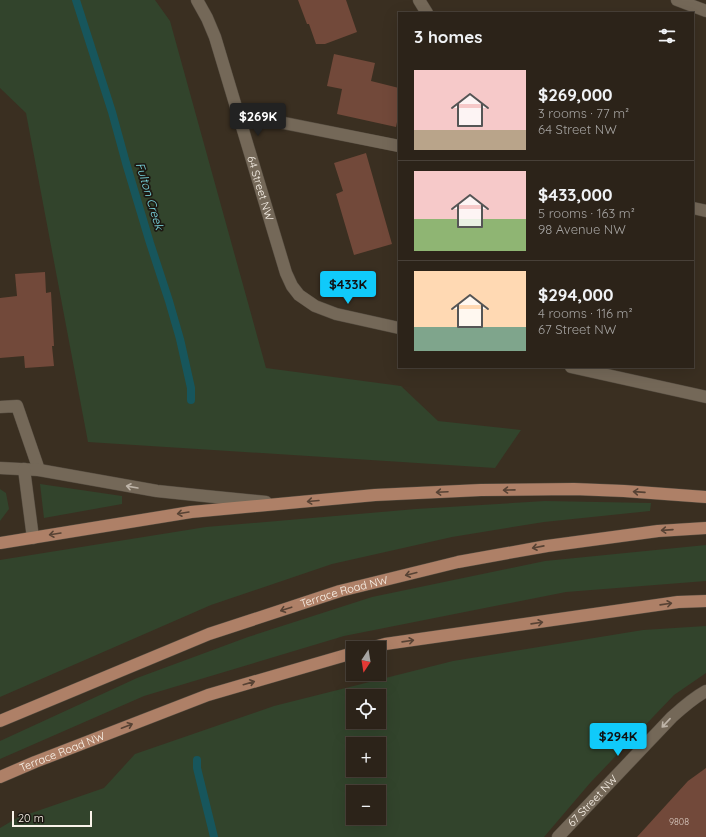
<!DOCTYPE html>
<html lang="en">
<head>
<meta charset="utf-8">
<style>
	body { margin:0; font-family:Quicksand,sans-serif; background:#382f26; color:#f1f3f6; height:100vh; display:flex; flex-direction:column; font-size:15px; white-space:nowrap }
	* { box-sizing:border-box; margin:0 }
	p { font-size:13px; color:#a6a4a2 }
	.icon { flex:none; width:22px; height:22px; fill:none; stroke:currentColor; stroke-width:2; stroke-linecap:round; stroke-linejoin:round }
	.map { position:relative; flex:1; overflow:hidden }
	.details { position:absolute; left:398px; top:12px; width:296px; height:356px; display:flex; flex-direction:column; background:#2c2319; border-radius:0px; box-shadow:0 4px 16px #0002,0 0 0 1px #484038 }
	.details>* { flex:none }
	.needle { width:26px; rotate:192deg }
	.controls { position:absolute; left:346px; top:641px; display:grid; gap:8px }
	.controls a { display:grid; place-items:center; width:40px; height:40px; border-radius:0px; background:#2c2319; box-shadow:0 4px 16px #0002,0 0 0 1px #484038; font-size:20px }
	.scale { position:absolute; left:12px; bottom:10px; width:80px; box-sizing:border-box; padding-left:4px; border:2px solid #faf3ea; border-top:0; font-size:11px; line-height:14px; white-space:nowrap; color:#faf3ea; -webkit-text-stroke:3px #1d1912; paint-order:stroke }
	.price { position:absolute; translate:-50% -34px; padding:0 9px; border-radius:4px; background:#10cafa; color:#111; font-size:13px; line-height:26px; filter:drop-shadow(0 1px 2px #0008) }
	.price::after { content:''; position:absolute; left:50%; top:24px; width:12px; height:9px; margin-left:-6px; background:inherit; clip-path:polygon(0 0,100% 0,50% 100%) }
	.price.active { background:#222; color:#fff }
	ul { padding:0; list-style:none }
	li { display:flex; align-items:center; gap:12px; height:100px; padding:0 16px }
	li+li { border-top:1px solid #484038 }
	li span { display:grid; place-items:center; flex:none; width:112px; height:80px; border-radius:0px; color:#555 }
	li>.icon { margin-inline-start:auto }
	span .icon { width:48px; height:48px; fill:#fffc; stroke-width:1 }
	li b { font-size:17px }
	h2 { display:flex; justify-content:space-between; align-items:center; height:48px; padding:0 16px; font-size:17px }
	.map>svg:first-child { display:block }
	.green { fill:#32442c; fill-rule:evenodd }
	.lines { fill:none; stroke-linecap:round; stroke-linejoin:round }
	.stream { stroke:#17565c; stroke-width:8 }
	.building { fill:#72493a }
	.minor-casing { stroke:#554c40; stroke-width:13 }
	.major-casing { stroke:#554c40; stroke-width:13 }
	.minor { stroke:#746858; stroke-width:12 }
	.major { stroke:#ae8067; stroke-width:12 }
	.oneway { stroke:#beb4a8 }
	.oneway2 { stroke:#574234 }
	.labels { text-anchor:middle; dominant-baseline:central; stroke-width:3.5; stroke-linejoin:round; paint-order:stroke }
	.number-label { font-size:9px; fill:#d8c8be }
	.street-label { font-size:11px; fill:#faf3ea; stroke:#1d1912 }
	.water-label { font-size:12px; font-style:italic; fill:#7edee8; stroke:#1d1912 }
</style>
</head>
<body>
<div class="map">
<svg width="706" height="837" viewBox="0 0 706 837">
	<rect width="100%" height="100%" fill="#3a2f21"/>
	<g class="green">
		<path d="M0,0h155l15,21 96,347 135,18 37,35 83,9 -26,38 -407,-26 -62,-329 -26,-25z"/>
		<path d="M40,484l82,12v8l-78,14z"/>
		<path d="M0,489l6,4 3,16 -9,12z"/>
		<path d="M545,501l106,2 -1,8 -106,11 -92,15 -120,27 -121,41 -211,92v-137l206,-33 210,-18z"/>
		<path d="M706,545v36l-140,11 -222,44 -200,60 -144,63v-18l137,-63 111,-41 124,-40 173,-36z"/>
		<path d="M706,626v47l-32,22 -84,88 -46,54h-544v-9l17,-10 87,-30 31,-34 139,-48 179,-45 190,-31zM353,696h26v26h-26zM353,744h26v26h-26zM353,792h26v26h-26z"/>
	</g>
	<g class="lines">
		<g class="stream">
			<path d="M76,0l36,112 14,51 24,80 19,58 11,38 11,49v12"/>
			<path d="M197,760v8l17,69"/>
		</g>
	</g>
	<g class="building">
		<path d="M298,0h48l11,32 -32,12h-9l-7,-20h-2z"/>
		<path d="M334,54l41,9 -4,18 28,7v24l-3,15 -59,-13 5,-25 -15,-3z"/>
		<path d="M366,153l26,91 -38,11 -18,-61 7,-3 -9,-28z"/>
		<path d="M45,272l1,21 5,-1 3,54h-2l2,20 -29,2 -1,-12 -24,2v-60l17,-2 -2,-22z"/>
		<path d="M706,768v69h-69l51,-56z"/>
	</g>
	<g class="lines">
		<defs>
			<g id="minor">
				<path id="s1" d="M197,0l10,18 8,19 71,236 6,13 7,9 16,11 21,8 63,14"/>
				<path d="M419,0l8,13"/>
				<path d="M677,0l29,11"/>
				<path d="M239,114l160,32"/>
				<path d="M693,208l13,3"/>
				<path d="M571,367l135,30"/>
				<path d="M0,407l17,-1 22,64"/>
				<path d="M0,468l39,2 118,21 48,5 61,6"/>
				<path d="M24,469l9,69"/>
				<path id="s2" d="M558,837l114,-120c11,-10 21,-19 34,-26"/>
			</g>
			<g id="major">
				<path d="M0,543l191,-31 184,-17 106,-5 93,-1 50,2 82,6"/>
				<path d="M370,648l15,-4 293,-42 28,-1"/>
				<path id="s3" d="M0,721l209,-87 131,-43 118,-29 89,-16 111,-15 48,-3"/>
				<path id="s4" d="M0,777l35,-15 173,-67 145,-42"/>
			</g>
		</defs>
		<use href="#minor" class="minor-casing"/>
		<use href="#major" class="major-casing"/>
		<use href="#minor" class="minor"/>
		<use href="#major" class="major"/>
	</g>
	<defs><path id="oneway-shaft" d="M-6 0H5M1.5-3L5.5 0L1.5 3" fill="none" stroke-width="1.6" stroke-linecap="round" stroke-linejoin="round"/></defs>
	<g class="oneway">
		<use href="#oneway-shaft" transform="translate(132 487) rotate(-170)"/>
		<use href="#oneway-shaft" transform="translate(666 723) rotate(133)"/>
	</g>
	<g class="oneway2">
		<use href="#oneway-shaft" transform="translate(509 490) rotate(179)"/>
		<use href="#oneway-shaft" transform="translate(442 492) rotate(177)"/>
		<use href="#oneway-shaft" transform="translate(639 492) rotate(-176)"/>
		<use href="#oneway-shaft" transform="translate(313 501) rotate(175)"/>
		<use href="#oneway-shaft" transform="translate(183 513) rotate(171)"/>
		<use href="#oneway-shaft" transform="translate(667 530) rotate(176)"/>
		<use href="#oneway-shaft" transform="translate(55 534) rotate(171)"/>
		<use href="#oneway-shaft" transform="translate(538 547) rotate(169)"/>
		<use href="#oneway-shaft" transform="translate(411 574) rotate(166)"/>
		<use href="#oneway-shaft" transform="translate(666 604) rotate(-8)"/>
		<use href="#oneway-shaft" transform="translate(286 609) rotate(162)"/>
		<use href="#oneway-shaft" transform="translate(537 623) rotate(-8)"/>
		<use href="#oneway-shaft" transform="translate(408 641) rotate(-8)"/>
		<use href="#oneway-shaft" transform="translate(249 683) rotate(-16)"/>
		<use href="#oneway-shaft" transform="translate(127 726) rotate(-21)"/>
	</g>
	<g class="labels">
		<g class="number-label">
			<text x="679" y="821">9808</text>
		</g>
		<g class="street-label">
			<text stroke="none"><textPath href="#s1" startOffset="199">64 Street NW</textPath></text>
			<text stroke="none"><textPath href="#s3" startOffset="368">Terrace Road NW</textPath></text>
			<text stroke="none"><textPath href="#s4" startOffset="67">Terrace Road NW</textPath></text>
			<text stroke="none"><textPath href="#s2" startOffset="50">67 Street NW</textPath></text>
		</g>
		<g class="water-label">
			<text transform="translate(150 196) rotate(73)">Fulton Creek</text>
		</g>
	</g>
</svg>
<div class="controls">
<a><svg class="needle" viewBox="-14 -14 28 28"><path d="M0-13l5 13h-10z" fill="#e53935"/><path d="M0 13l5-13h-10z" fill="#a6a4a2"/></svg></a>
<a><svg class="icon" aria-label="locate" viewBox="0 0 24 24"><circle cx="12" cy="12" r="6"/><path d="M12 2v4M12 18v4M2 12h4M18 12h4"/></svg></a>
<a>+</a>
<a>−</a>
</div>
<div class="scale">20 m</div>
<b class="price active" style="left:258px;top:137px">$269K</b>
<b class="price" style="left:348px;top:305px">$433K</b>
<b class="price" style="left:618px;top:757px">$294K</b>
<section class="details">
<h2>3 homes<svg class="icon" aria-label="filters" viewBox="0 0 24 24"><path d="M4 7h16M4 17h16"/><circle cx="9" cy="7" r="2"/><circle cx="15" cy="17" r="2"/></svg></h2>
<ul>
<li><span style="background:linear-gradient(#f6c9c9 75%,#b9a48a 0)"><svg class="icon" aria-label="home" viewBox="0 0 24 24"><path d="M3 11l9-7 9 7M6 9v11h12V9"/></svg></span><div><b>$269,000</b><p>3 rooms · 77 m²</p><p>64 Street NW</p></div></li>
<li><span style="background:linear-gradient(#f6c9c9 60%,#8fb573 0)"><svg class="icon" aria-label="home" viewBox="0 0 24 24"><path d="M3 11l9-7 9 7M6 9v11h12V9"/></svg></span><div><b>$433,000</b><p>5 rooms · 163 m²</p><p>98 Avenue NW</p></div></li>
<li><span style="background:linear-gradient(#ffd9b3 70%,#7fa58c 0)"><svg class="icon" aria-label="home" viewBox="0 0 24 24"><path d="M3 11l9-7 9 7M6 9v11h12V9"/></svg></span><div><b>$294,000</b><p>4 rooms · 116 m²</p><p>67 Street NW</p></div></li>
</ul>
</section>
</div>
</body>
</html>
